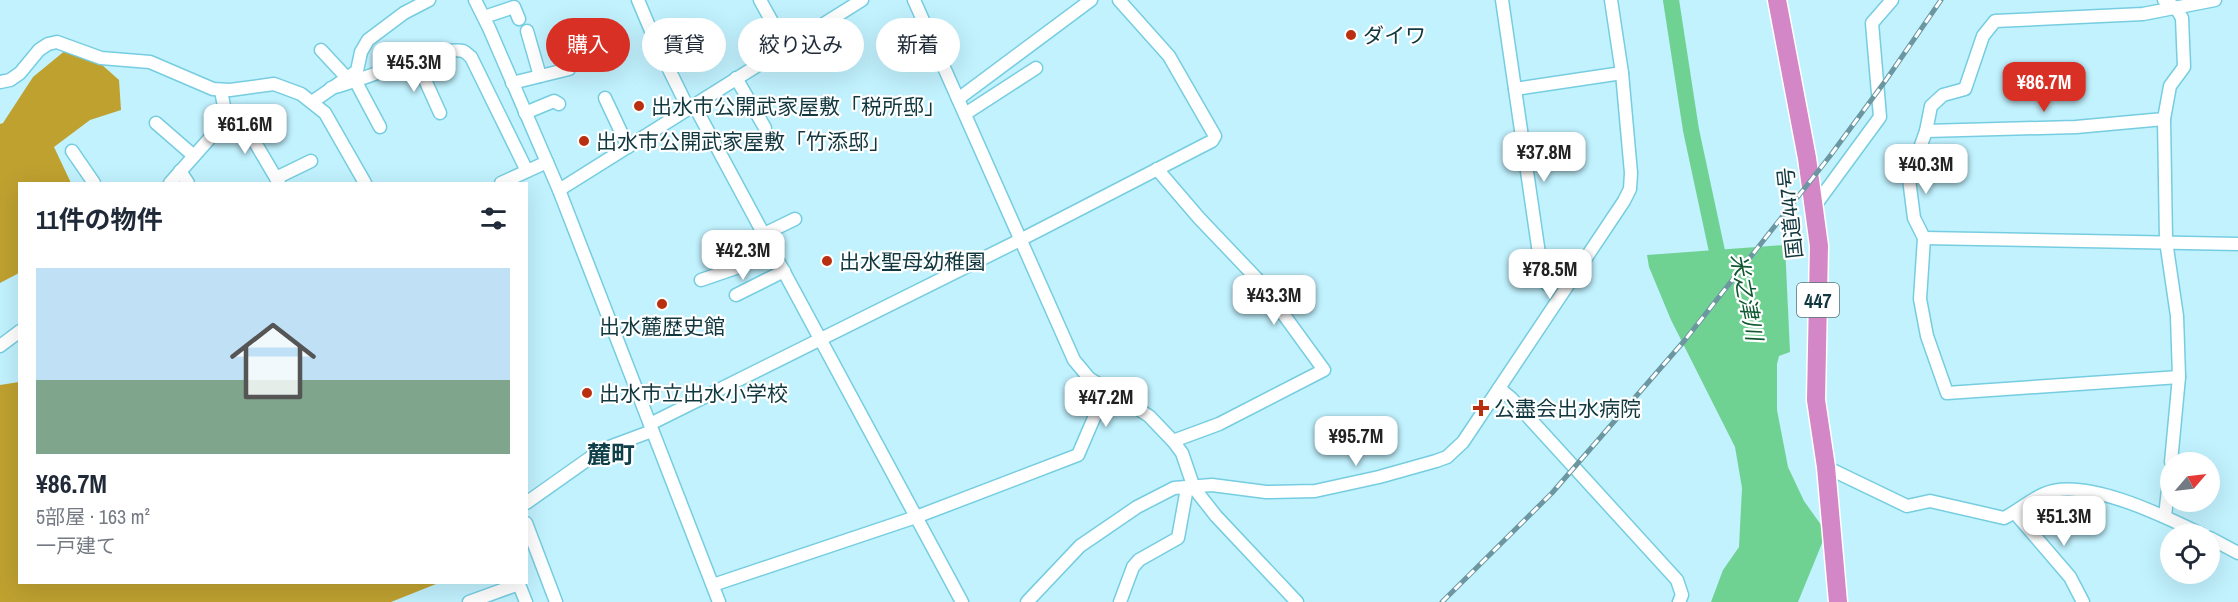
<!DOCTYPE html>
<html lang="ja">
<head>
<meta charset="utf-8">
<style>
	body { margin:0; font-family:"Archivo Narrow","Noto Sans JP",sans-serif; background:#f6f6f7; color:#1f2937; height:100vh; display:flex; flex-direction:column; font-size:22px; white-space:nowrap }
	* { box-sizing:border-box; margin:0 }
	p { font-size:20px; color:#747a83 }
	.icon { flex:none; width:33px; height:33px; fill:none; stroke:currentColor; stroke-width:2; stroke-linecap:round; stroke-linejoin:round }
	.map { position:relative; flex:1; overflow:hidden }
	.drawer { position:absolute; left:18px; top:182px; width:510px; height:402px; display:flex; flex-direction:column; background:#fff; border-radius:0px; box-shadow:0 6px 24px #0002 }
	.drawer>* { flex:none }
	.hud { position:absolute; left:546px; top:18px; width:570px; height:54px; display:flex; gap:12px }
	.needle { width:39px; rotate:62deg }
	.tools { position:absolute; left:2160px; top:452px; display:grid; gap:12px }
	.tools a { display:grid; place-items:center; width:60px; height:60px; border-radius:50%; background:#fff; box-shadow:0 6px 24px #0002; font-size:30px }
	.price { position:absolute; translate:-50% -51px; padding:0 14px; border-radius:12px; background:#fff; color:#222; font-size:20px; line-height:39px; filter:drop-shadow(0 2px 3px #0008) }
	.price::after { content:''; position:absolute; left:50%; top:36px; width:18px; height:14px; margin-left:-9px; background:inherit; clip-path:polygon(0 0,100% 0,50% 100%) }
	.price.on { background:#d93025; color:#fff }
	ul { padding:0; list-style:none }
	li { display:grid; align-content:center; gap:12px; height:318px; padding:0 18px }
	li+li { border-top:2px solid #e0e1e3 }
	li span { display:grid; place-items:center; height:186px; border-radius:0px; color:#555 }
	li>.icon { margin-inline-start:auto }
	span .icon { width:108px; height:108px; fill:#fffc; stroke-width:1 }
	li b { font-size:26px }
	h2 { display:flex; justify-content:space-between; align-items:center; height:72px; padding:0 18px; font-size:26px }
	.pill { padding:0 21px; border-radius:27px; background:#fff; box-shadow:0 6px 24px #0002; font-size:21px; line-height:54px }
	.pill.on { background:#d93025; color:#fff }
	.map>svg:first-child { display:block }
	.forest { fill:#bfa130 }
	.water { fill:#70d292 }
	.lines { fill:none; stroke-linecap:round; stroke-linejoin:round }
	.river { stroke:#70d292; stroke-width:16 }
	.minor-casing { stroke:#76cde0; stroke-width:15 }
	.highway-casing { stroke:#fff; stroke-width:21 }
	.minor { stroke:#fff; stroke-width:12 }
	.highway { stroke:#d387c6; stroke-width:18 }
	.rail-casing { stroke:#6c97a1; stroke-width:5 }
	.rail { stroke:#fff; stroke-width:3; stroke-dasharray:9; stroke-linecap:butt }
	.poi-dot { fill:#b92f0f; stroke:#fff; stroke-width:2 }
	.labels { text-anchor:middle; dominant-baseline:central; stroke-width:4.5; stroke-linejoin:round; paint-order:stroke }
	.shield { fill:#fff; stroke:#587379; stroke-width:1.5 }
	.shield-label { font-size:20px; font-weight:bold; fill:#11373f }
	.poi-label { font-size:21px; fill:#11373f; stroke:#fff; text-anchor:start }
	.street-label { font-size:21px; fill:#11373f; stroke:#fff }
	.water-label { font-size:22px; font-style:italic; fill:#0f5930; stroke:#fff }
	.quarter-label { font-size:24px; font-weight:bold; fill:#0f4049; stroke:#fff }
</style>
</head>
<body>
<div class="map">
<svg width="2238" height="602" viewBox="0 0 2238 602">
	<rect width="100%" height="100%" fill="#c1f2fe"/>
	<g class="forest">
		<path d="M67,49l34,15 18,16 2,30 -31,10 -36,27 17,36h-51l-1,90 -19,10v-159l3,-1 30,-46z"/>
		<path d="M19,382l1,200h421l-50,20h-391v-217z"/>
	</g>
	<path class="water" d="M1785,245l5,107 -11,4 -2,8v46l11,57 16,34 20,28 1,7 -27,66h-87l12,-32 16,-23 3,-59 -7,-41 -64,-127 -22,-53 -2,-12z"/>
	<g class="lines">
		<path class="river" d="M1671,0l20,130 30,140"/>
		<defs>
			<g id="minor">
				<path d="M475,0l14,28 70,162 160,412"/>
				<path d="M638,0l19,45 31,63"/>
				<path d="M760,0l26,47"/>
				<path d="M914,0l160,360 15,18 60,38 24,25 9,12 12,35 22,28 81,86"/>
				<path d="M1502,0l41,281 5,4 11,-5 11,1"/>
				<path d="M2164,0l12,8 6,10 2,49 -14,19 -6,33 2,122 11,75 2,61 -8,85"/>
				<path d="M484,17l30,-10 5,12"/>
				<path d="M527,31l13,45"/>
				<path d="M321,50l26,28"/>
				<path d="M416,60l24,53"/>
				<path d="M736,78l29,50"/>
				<path d="M0,82l10,-2 10,-7 19,-23 9,-6 9,-2 44,16 49,4 63,27 17,1 44,-6 27,10 24,19 40,70"/>
				<path d="M356,82l24,45"/>
				<path d="M512,83l57,-14"/>
				<path d="M331,88c30,-6 109,-43 132,-37 3,1 5,4 8,6l56,114"/>
				<path d="M1515,89l107,-16"/>
				<path d="M221,91l5,25 27,23 26,44"/>
				<path d="M605,98l23,49"/>
				<path d="M958,99l133,-99"/>
				<path d="M312,102l45,-31 4,-19 7,-12 36,-27 25,-13"/>
				<path d="M694,105l268,497"/>
				<path d="M525,113l29,-12 5,3"/>
				<path d="M965,114l71,-46"/>
				<path d="M156,123l38,33"/>
				<path d="M1926,131l150,-4 88,-8"/>
				<path d="M72,151l22,32"/>
				<path d="M1157,169l42,49 61,64 64,88 -105,54 -46,17"/>
				<path d="M180,171l8,12"/>
				<path d="M276,178l35,-17"/>
				<path d="M170,183l48,-54 8,-13"/>
				<path d="M501,183l46,-21"/>
				<path d="M559,190l303,-190"/>
				<path d="M1814,207l66,-90 -8,-94 20,-23"/>
				<path d="M764,234l31,-15"/>
				<path d="M1924,238l314,6"/>
				<path d="M701,280l35,-12 35,-20"/>
				<path d="M736,295l48,-24"/>
				<path d="M0,346l20,-15"/>
				<path d="M2179,377l-232,16 -20,-57 -7,-37 4,-61 -10,-20 -5,-39 17,-48 5,-25 12,-11 22,-6 18,-53 12,-15 148,-7 72,-14"/>
				<path d="M1499,388l12,10 166,182 5,15 -3,7"/>
				<path d="M650,424l370,-184 192,-99 3,-5 -46,-80 -50,-56"/>
				<path d="M1826,467l81,39 23,-5 74,17c14,-7 26,-18 40,-24 39,-18 120,22 157,40"/>
				<path d="M526,503l75,-53 51,-19"/>
				<path d="M2015,513l55,64 13,25"/>
				<path d="M2165,516l5,-44"/>
				<path d="M526,523l30,79"/>
				<path d="M2210,538l28,15"/>
				<path d="M518,582l8,20"/>
				<path d="M713,585l203,-68 162,-62 28,-65"/>
				<path d="M469,602l50,-18"/>
				<path d="M1027,602l53,-56 57,-39 37,-19 38,-3 54,7 49,-1 64,-14 57,-16 11,-4 16,-15 161,-241 6,-12 1,-16 -9,-100 -11,-73"/>
				<path d="M1120,602l13,-35 6,-7 39,-22 9,-50"/>
			</g>
			<path id="highway" d="M1777,0l30,158 12,88 -3,154 10,67 12,135"/>
		</defs>
		<use href="#minor" class="minor-casing"/>
		<use href="#highway" class="highway-casing"/>
		<use href="#minor" class="minor"/>
		<use href="#highway" class="highway"/>
		<defs>
			<path id="rail" d="M1442,602l110,-109 133,-153 145,-184 56,-76 55,-80"/>
		</defs>
		<use href="#rail" class="rail-casing"/>
		<use href="#rail" class="rail"/>
	</g>
	<g class="poi-dot">
		<circle cx="1351" cy="35" r="6"/>
		<circle cx="639" cy="106" r="6"/>
		<circle cx="584" cy="141" r="6"/>
		<circle cx="827" cy="261" r="6"/>
		<circle cx="662" cy="304" r="6"/>
		<circle cx="587" cy="393" r="6"/>
		<path d="M1478 399h6v6h6v6h-6v6h-6v-6h-6v-6h6z"/>
	</g>
	<g class="labels">
		<rect class="shield" x="1797" y="283" width="42" height="34" rx="4.5"/>
		<g class="shield-label">
			<text x="1818" y="300">447</text>
		</g>
		<g class="poi-label">
			<text x="1363" y="35">ダイワ</text>
			<text x="651" y="106">出水市公開武家屋敷「税所邸」</text>
			<text x="596" y="141">出水市公開武家屋敷「竹添邸」</text>
			<text x="839" y="261">出水聖母幼稚園</text>
			<text x="662" y="326" text-anchor="middle">出水麓歴史館</text>
			<text x="599" y="393">出水市立出水小学校</text>
			<text x="1494" y="408">公盡会出水病院</text>
		</g>
		<g class="street-label">
			<text transform="translate(1790 213) rotate(-96)">国道447号</text>
		</g>
		<g class="water-label">
			<text transform="translate(1747 297) rotate(79)">米之津川</text>
		</g>
		<g class="quarter-label">
			<text x="611" y="454">麓町</text>
		</g>
	</g>
</svg>
<div class="tools">
<a><svg class="needle" viewBox="-14 -14 28 28"><path d="M0-13l5 13h-10z" fill="#e53935"/><path d="M0 13l5-13h-10z" fill="#747a83"/></svg></a>
<a><svg class="icon" aria-label="locate" viewBox="0 0 24 24"><circle cx="12" cy="12" r="6"/><path d="M12 2v4M12 18v4M2 12h4M18 12h4"/></svg></a>
</div>
<b class="price" style="left:414px;top:93px">¥45.3M</b>
<b class="price on" style="left:2044px;top:113px">¥86.7M</b>
<b class="price" style="left:245px;top:155px">¥61.6M</b>
<b class="price" style="left:1544px;top:183px">¥37.8M</b>
<b class="price" style="left:1926px;top:195px">¥40.3M</b>
<b class="price" style="left:743px;top:281px">¥42.3M</b>
<b class="price" style="left:1550px;top:300px">¥78.5M</b>
<b class="price" style="left:1274px;top:326px">¥43.3M</b>
<b class="price" style="left:1106px;top:428px">¥47.2M</b>
<b class="price" style="left:1356px;top:467px">¥95.7M</b>
<b class="price" style="left:2064px;top:547px">¥51.3M</b>
<div class="hud">
<a class="pill on">購入</a>
<a class="pill">賃貸</a>
<a class="pill">絞り込み</a>
<a class="pill">新着</a>
</div>
<section class="drawer">
<h2>11件の物件<svg class="icon" aria-label="filters" viewBox="0 0 24 24"><path d="M4 7h16M4 17h16"/><circle cx="9" cy="7" r="2"/><circle cx="15" cy="17" r="2"/></svg></h2>
<ul>
<li><span style="background:linear-gradient(#bfe0f5 60%,#7fa58c 0)"><svg class="icon" aria-label="home" viewBox="0 0 24 24"><path d="M3 11l9-7 9 7M6 9v11h12V9"/></svg></span><div><b>¥86.7M</b><p>5部屋 · 163 m²</p><p>一戸建て</p></div></li>
</ul>
</section>
</div>
</body>
</html>
